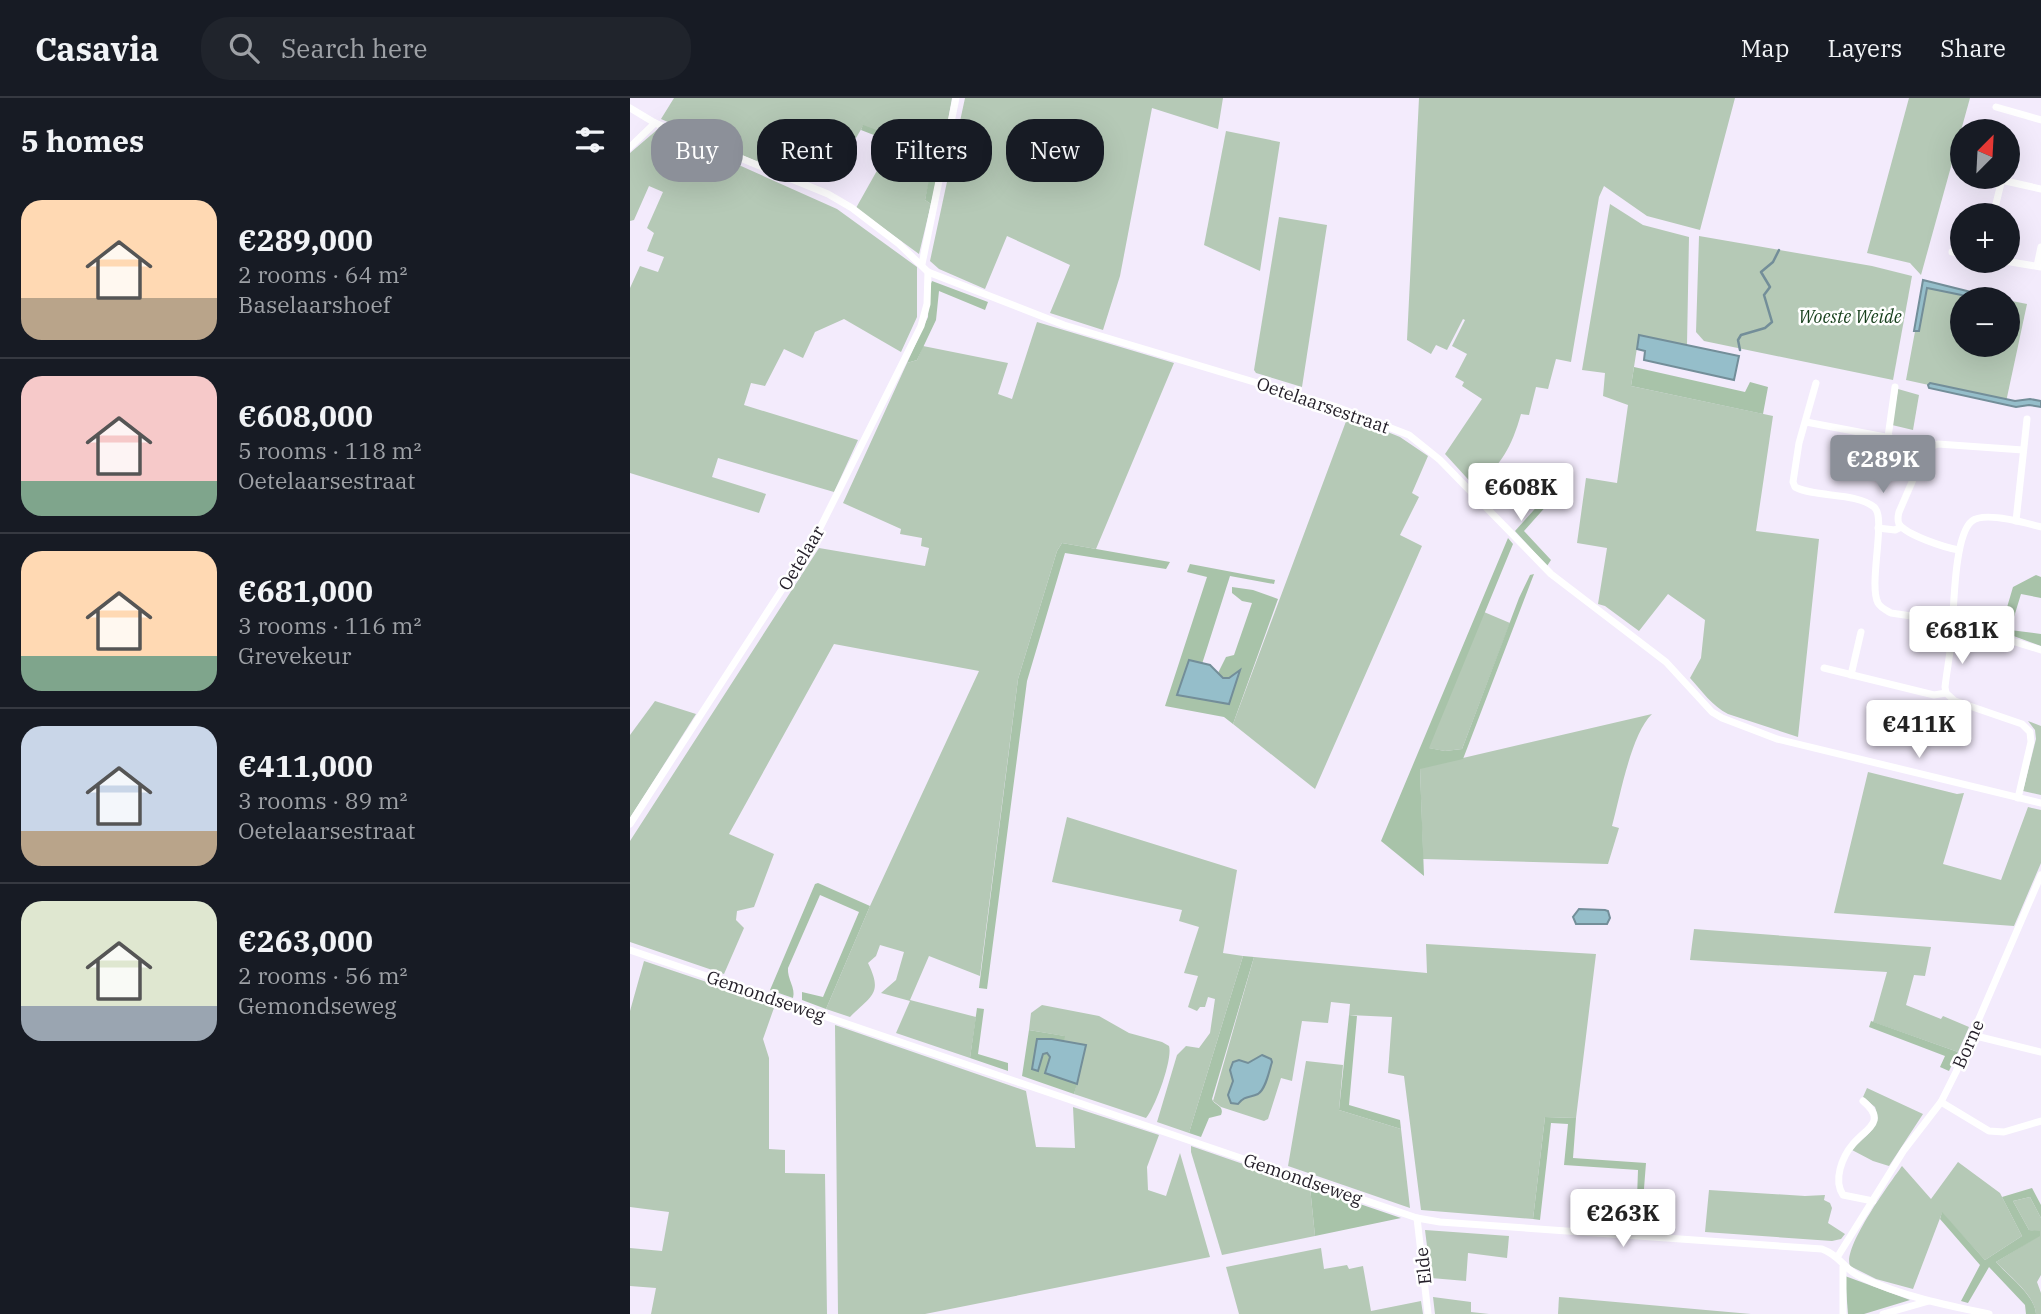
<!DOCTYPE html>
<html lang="en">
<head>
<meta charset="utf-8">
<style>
	body { margin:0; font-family:"IBM Plex Serif",serif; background:#20242c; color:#f1f3f6; height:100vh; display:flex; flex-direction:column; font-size:26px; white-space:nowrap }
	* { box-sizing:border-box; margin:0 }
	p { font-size:23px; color:#9ea1a6 }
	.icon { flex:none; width:38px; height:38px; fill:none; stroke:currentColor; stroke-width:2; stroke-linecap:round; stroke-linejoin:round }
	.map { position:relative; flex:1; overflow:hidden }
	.panel { display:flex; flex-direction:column; background:#171b24; width:630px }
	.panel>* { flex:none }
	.guide { position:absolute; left:21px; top:21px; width:665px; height:63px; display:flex; gap:14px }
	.needle { width:46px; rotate:24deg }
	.fabs { position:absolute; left:1320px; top:21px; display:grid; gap:14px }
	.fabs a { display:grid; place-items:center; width:70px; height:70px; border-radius:50%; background:#171b24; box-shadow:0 7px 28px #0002; font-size:35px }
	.price { position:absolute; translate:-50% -60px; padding:0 16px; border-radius:7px; background:#fff; color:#222; font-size:23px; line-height:46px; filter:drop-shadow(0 2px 4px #0008) }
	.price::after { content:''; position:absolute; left:50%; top:42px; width:21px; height:16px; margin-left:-10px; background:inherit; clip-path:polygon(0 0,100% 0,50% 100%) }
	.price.selected { background:#8c9099; color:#fff }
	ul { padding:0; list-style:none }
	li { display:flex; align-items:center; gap:21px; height:175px; padding:0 21px }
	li+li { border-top:2px solid #363941 }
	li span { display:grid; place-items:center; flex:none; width:196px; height:140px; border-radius:21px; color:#555 }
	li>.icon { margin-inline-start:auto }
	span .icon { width:84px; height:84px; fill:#fffc; stroke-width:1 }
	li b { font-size:30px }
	h2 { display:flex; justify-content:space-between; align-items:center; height:84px; padding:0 21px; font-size:30px }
	.tag { padding:0 24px; border-radius:28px; background:#171b24; box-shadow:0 7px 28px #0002; font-size:24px; line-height:63px }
	.tag.selected { background:#8c9099; color:#fff }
	header { display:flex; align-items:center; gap:42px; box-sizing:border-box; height:98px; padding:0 35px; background:#171b24; border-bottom:2px solid #363941 }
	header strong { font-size:33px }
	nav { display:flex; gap:38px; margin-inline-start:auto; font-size:24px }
	.search { width:490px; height:63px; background:#20242c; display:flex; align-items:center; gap:18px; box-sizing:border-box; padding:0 24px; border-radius:28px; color:#9ea1a6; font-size:26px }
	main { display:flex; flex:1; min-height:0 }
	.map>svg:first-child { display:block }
	.green { fill:#b5c9b6; fill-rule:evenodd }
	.forest { fill:#a8c3a9 }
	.water { fill:#95beca; stroke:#738e99; stroke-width:2 }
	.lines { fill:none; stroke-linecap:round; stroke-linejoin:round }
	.stream { stroke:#738e99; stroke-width:2.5 }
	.street { stroke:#fff; stroke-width:7 }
	.labels { text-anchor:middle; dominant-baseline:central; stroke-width:5; stroke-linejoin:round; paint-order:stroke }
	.park-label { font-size:18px; font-style:italic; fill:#163f1b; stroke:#fff }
	.street-label { font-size:18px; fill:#231e28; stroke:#fff }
</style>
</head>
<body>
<header>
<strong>Casavia</strong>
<div class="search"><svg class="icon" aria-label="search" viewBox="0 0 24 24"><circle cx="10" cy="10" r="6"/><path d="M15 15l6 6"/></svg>Search here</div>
<nav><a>Map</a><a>Layers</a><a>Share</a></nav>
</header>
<main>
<section class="panel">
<h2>5 homes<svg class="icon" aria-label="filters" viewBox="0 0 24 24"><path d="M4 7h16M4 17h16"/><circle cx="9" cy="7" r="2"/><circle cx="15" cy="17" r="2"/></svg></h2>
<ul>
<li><span style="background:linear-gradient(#ffd9b3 70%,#b9a48a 0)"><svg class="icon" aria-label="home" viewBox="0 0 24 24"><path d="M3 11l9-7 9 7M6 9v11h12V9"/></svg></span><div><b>€289,000</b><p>2 rooms · 64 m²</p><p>Baselaarshoef</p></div></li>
<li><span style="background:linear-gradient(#f6c9c9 75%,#7fa58c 0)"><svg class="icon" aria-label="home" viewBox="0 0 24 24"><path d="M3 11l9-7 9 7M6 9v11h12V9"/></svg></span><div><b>€608,000</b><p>5 rooms · 118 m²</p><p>Oetelaarsestraat</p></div></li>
<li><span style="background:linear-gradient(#ffd9b3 75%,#7fa58c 0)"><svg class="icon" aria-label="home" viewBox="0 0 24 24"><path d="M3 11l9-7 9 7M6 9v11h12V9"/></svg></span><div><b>€681,000</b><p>3 rooms · 116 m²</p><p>Grevekeur</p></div></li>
<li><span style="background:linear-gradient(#c9d6e8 75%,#b9a48a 0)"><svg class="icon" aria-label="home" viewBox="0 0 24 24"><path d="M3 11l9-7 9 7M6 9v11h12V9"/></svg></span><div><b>€411,000</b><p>3 rooms · 89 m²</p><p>Oetelaarsestraat</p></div></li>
<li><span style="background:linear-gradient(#dfe7d0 75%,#9aa5b1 0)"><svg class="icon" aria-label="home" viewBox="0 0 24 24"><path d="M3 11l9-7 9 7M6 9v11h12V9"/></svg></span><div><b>€263,000</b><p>2 rooms · 56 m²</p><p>Gemondseweg</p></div></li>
</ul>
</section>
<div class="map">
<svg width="1411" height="1216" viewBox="0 0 1411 1216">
	<rect width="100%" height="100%" fill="#f3ebfc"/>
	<g class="green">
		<path d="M44,0h278l-10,56 -79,-28 -7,12 -36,-18 -33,55 -126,-56z"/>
		<path d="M335,0h258l-5,31 -66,-21 -32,168 -17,54 -53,-17 20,-48 -63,-29 -22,53 -46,-20 -9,-8z"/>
		<path d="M789,0h316l-35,132 -53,-14 -43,-30 -5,11 -28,165 -15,-3 -8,30 -12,-2 -7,28 -8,-1c-10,35 -19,48 -45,74l-31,-34 37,-55 -20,-13 2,-4 -9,-5 12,-23 -15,-8 13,-26 -2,-1 -16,31 -11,-5 -5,9 -24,-14z"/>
		<path d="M1279,0h61l-49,177 -11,-12 -43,-10z"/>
		<path d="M28,31l179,80 80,58v50l-16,35 -57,-33 -29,13 -12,26 -19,-9 -19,37 -14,-3 -7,22 114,35 -24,52 -116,-34 -6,19 54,17 -7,19 -129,-40v-185l10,-22 18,6 6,-15 -17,-6 7,-18 -7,-5 16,-36 -14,-6 -15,34 -4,1v-68z"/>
		<path d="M596,33l54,11 -20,129 -56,-26z"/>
		<path d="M263,44l27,10 -2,3 10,17 4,-3 -7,31 6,4 -12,50 -63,-46z"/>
		<path d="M980,106l33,21 46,12 -2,108 -48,-10 -8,51 142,30 -17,115 63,8 -21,198 -70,-23c-16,-8 -26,-23 -38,-36l11,-20 4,-38 -37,-26 -29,37 -34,-25 -7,-2 9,-56 -30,-5 9,-65 31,5 11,-78 -25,-9 2,-23 -23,-3z"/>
		<path d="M649,119l48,8 -25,162 -46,-14 -2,-3z"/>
		<path d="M1069,138l173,30 40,10 -19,104 -189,-39 -8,-9z"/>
		<path d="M1294,185l78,16h-40v46h45v-45l20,4 -21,98 -100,-22z"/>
		<path d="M407,224l137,41 -78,186 -34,-6 -5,8 -39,128 -38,297 -51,-20 -19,44 66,17 -6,41 -74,-25 14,-32 -29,-8 15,-13 8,-28 -24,-7 -4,11 -8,7c15,31 4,32 -18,54l-24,-8 44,-103 109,-235 -145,-27 -105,190 45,20 -20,53 -17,4 -1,9 8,8 -20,46 -94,-32v-101l189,-293 106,18 4,-18 -8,-2 1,-8 -22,-4 1,-5 -58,-26 64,-140 10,-3 6,-14 85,17 -10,31 14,5z"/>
		<path d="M1268,291l21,6 -6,35 -21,-5z"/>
		<path d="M718,318l52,21 28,19 -16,37 7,4 -19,38 22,11 -107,243 -82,-65z"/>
		<path d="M854,514l26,11 -48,126 -17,2 -17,-3z"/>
		<path d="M25,603l41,13 -66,104v-83z"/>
		<path d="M1022,616c-21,20 -32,83 -40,112l7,2 -11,36 -185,-5 -3,-91z"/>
		<path d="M1398,623l13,5v69l-18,-4 13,-52 -1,-9z"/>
		<path d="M1238,674l89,22 7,-1 -21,71 58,16 27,-73 13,3v53l-27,63 -180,-13z"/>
		<path d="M437,719l170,53 -14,83 20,3 -54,177 -32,-11 20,-67 9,-9 13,2 11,-15 5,-34 -7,-2 -3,10h-5l-3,4 -9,-4 10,-31 -14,-3 15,-46 -20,-6 3,-11 -130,-28z"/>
		<path d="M1064,831l237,18 -6,29 -11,-1 -8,30 35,14 2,-3 26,11 -11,25 -85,-30 14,-50 -197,-12z"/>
		<path d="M796,846l170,10 -20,164 -31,-1 -12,102 -112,-9 -17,-134 -16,-3 4,-56 -43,-2 1,-11 -19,-2 -3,21 -26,-2 -10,60 -11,-3 -13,41 -4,2 -43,-14 -8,-6 41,-144 173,16zM641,961c0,9 -5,31 -14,35 -8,4 -12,1 -19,10l-10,-9 5,-14 -2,-8 8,-13 9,3z"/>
		<path d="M14,863l131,44 -12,34 6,19v91l16,1v23l40,1 2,140h-176l5,-26 -26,-2v-38l32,3 7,-39 -39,-5v-196z"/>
		<path d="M412,907l57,11 30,17 33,9 7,4c4,13 -14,62 -23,72l-72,-24 12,-49 -22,-4v-5l-35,-6 2,-17z"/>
		<path d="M205,927l191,66 10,56 39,1 -2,-41 86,28 -12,32 1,23 18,6 14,-43 30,104 -285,57h-87z"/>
		<path d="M676,963l37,4 -4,45 62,19 9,79 -122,-42z"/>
		<path d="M1237,990l56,26 -34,52 -16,-5 -21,-11c12,-14 31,-22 23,-43l-12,-10z"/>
		<path d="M561,1048l119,41 5,49 -93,19 -31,-103z"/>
		<path d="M1328,1064l42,31 22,43 -37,24 -43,-47 -29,76 -37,-10 -26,-13c-8,-18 40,-83 52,-100l29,33z"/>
		<path d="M1079,1092l96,6 20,-1 -1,5 6,3 2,5 -4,15 17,11 -4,5 -9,2 -127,-9z"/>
		<path d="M1400,1099l11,21v57l-4,7 4,11v21h-5c-1,-19 -28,-39 -40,-52l41,-25 -3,-6 -5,-1 -16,-29z"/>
		<path d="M795,1132l84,6 -2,22 -39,-5 -2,28 -35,-3z"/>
		<path d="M691,1150l3,21 23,-4 2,4 14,-3 8,45 50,-10 2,13h-184l-13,-47z"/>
		<path d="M803,1199l38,5v10l18,2h-54z"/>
		<path d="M929,1199l192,17h-193z"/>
	</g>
	<g class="forest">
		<path d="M233,27l79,29 -11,50 -6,-4 8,-42 -72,-28z"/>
		<path d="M302,183l56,21 -3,8 -46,-19 -3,29 -19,40 -10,3 21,-46 1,-29z"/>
		<path d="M1004,269l111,25 5,-10 18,5 -5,27 -132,-28z"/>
		<path d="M929,384l6,3 -41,46 27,29 -4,6 -32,-35z"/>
		<path d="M878,440l5,6 -84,204 16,3 17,-2 57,-151 11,-23 4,-1 -71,185 -43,10 4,107 -43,-35z"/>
		<path d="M432,445l108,19 -4,7 -101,-16 -38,128 -40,308 -8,-1 39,-309 39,-128z"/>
		<path d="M560,466l85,16 -1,4 -44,-8 -28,88 -13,-3 -12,33 52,10 10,-33 -10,7h-6l-5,-5 8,-16 8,-2 18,-52 -10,-2 -10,-8v-6l21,3 25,9 -45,125 -9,-7 -59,-11 42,-129 -20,-5z"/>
		<path d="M1406,477l5,2v21l-20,-4 -11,36 31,4v12l-41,-15 13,-44z"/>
		<path d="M188,785l52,23 -44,103 -24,-9v-8l21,5 36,-85 -39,-17 -32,73c-1,11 8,20 5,30l-23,-8 45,-106z"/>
		<path d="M613,858l11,1 -42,142c2,7 13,6 9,16l-12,3 -8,19 -12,-4z"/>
		<path d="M347,910l7,1 -6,45 30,9v8l-38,-13z"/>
		<path d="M719,917l8,1 -8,89 51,15 1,9 -62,-19z"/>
		<path d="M1241,923l87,31 -9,19 -9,-4 5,-11 -76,-29z"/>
		<path d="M399,932l36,6 -1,5 -12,-2 -9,15 4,-1 3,4 -5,16 32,11 -3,10 -52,-18z"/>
		<path d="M915,1019l31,1 -3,40 73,5 -5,64h-5l2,-57 -74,-5 4,-41 -17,-1 -11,97 -7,-1z"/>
		<path d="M680,1089l91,31 -86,18z"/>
		<path d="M1402,1090l9,17v13l-11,-21 -17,4 16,29 11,1v5l-44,26c12,14 39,33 40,52h-10l-1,-9 -36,-38 -21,36 -7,-2 19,-36 -40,-46 2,-7 43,48 37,-24 -20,-39z"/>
		<path d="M1215,1178l65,24 -46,14h-16z"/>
	</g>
	<g class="water">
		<path d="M1293,182l76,19h-18l-54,-11 -8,43h-5z"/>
		<path d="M1009,237l100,21 -5,24 -90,-20 1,-9 -8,-2z"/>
		<path d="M1300,285l85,18 15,-2 11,2v6l-12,-2 -13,2 -87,-19 -1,-3z"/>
		<path d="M559,562l21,5 13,13h6l11,-8 -11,34 -52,-9z"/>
		<path d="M949,811l26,1 3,1 2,7 -3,6h-31l-3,-7z"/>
		<path d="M407,941h15l34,6 -9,39 -32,-11 5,-16 -3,-4 -4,1 -5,17 -6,-2z"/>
		<path d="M632,957l9,4 1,3c-3,9 -6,27 -14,32 -8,4 -13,1 -20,10l-7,-1 -3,-8 5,-14 -3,-11 3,-8 6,-2 9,3z"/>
	</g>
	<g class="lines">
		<path class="stream" d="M1110,252l-2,-10 3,-5 24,-7 7,-6 -8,-27 6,-8 -9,-15 12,-10 6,-12"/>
		<g class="street">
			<path d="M1366,9l45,13"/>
			<path d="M0,10l25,15 173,71 24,14 47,36 29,28 136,53 270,81 75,29 31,25 111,114 115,88 46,50 10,6 55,21 264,64"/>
			<path d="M0,49l25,-24"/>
			<path d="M1377,57l1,-1"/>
			<path d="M1371,82l40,9"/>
			<path d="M1364,114l8,-33"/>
			<path d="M1322,154l10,1"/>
			<path d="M1375,163l36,6"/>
			<path d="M292,166l34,-166"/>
			<path d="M1407,168l4,-19"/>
			<path d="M1186,285l-17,60 -6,39 2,5c22,11 60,5 79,20 13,9 -6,77 4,96 3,5 8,7 13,10l61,9"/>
			<path d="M1176,324l90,17 29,13"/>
			<path d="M1258,339l7,-50"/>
			<path d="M1386,423l11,-102"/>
			<path d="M1248,430l17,2 6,-3"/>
			<path d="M1329,452c-13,-2 -53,-15 -60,-26 -2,-5 -1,-7 0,-12l26,-60 5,-5 8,-3 85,6"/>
			<path d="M1322,532l28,4"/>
			<path d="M1366,538l45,14"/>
			<path d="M1194,570l110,27 12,-2"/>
			<path d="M1221,577l10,-43"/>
			<path d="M1388,700l13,-56 -1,-10 -8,-8 -67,-23 -9,-8 -1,-6c2,-18 6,-37 7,-55 2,-23 2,-97 20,-111 12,-10 55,2 69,6"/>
			<path d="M0,726l184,-284 107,-214 6,-22 1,-32"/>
			<path d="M0,852c262,90 525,178 787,268l23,4 382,27c19,7 21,20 39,28 40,19 84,28 128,37"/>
			<path d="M1342,937l69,17"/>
			<path d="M1233,1003c25,21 3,27 -10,43 -11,13 -20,36 -10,51l30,6"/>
			<path d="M1311,1004l48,29 15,1 37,-11"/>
			<path d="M787,1120l11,96"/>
			<path d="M1208,1158l66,-106 37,-48 15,-30 85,-197"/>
			<path d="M1213,1169v47"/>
			<path d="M1253,1216l46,-13"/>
		</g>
	</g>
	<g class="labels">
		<g class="park-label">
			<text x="1220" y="218">Woeste Weide</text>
		</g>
		<g class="street-label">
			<text transform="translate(693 307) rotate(19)">Oetelaarsestraat</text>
			<text transform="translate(171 460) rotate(-59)">Oetelaar</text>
			<text transform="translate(136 898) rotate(19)">Gemondseweg</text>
			<text transform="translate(1338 946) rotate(-66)">Borne</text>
			<text transform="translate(673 1081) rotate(19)">Gemondseweg</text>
			<text transform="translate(793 1168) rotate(-96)">Elde</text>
		</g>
	</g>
</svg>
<div class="fabs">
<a><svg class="needle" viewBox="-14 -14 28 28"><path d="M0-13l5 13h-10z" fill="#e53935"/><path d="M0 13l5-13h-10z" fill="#9ea1a6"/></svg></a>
<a>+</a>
<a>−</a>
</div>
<b class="price selected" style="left:1253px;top:397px">€289K</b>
<b class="price" style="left:891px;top:425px">€608K</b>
<b class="price" style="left:1332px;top:568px">€681K</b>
<b class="price" style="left:1289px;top:662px">€411K</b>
<b class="price" style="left:993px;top:1151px">€263K</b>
<div class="guide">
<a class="tag selected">Buy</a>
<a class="tag">Rent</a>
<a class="tag">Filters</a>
<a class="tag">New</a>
</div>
</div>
</main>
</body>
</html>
